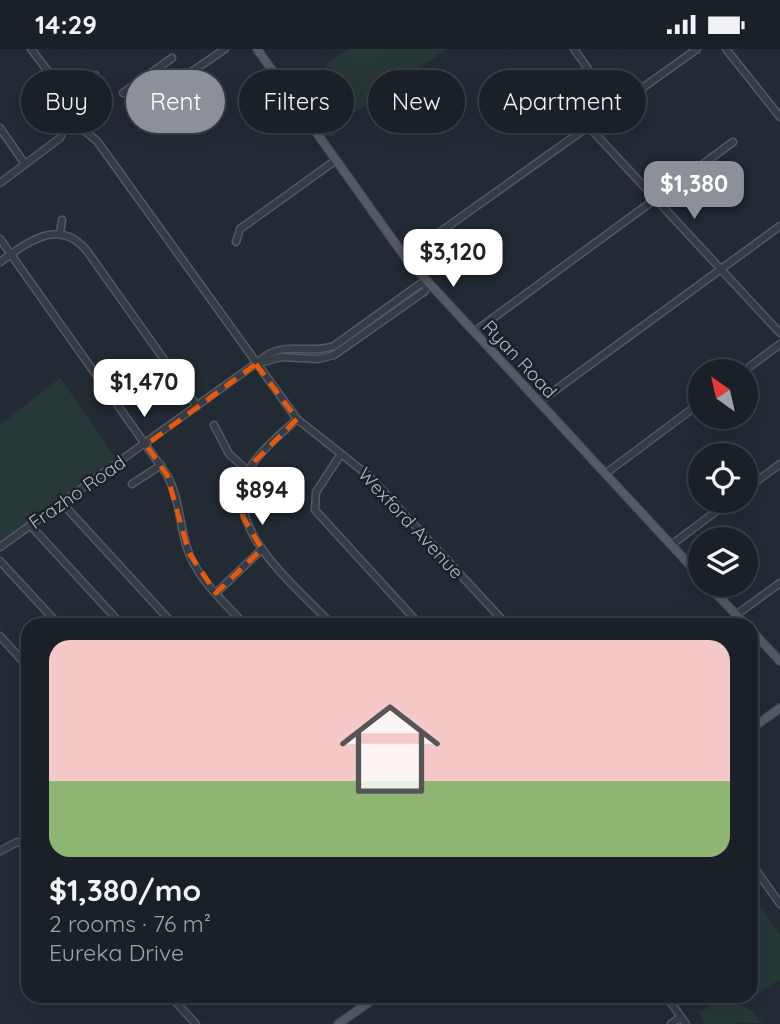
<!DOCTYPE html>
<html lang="en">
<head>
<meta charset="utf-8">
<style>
	body { margin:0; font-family:Quicksand,sans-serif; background:#23282f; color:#f1f3f6; height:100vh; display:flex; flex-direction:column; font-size:26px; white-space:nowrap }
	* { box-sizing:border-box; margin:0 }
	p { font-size:23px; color:#9fa3a7 }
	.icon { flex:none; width:38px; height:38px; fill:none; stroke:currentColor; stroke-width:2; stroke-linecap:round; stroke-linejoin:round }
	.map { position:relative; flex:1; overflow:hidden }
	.drawer { position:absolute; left:21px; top:569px; width:737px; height:385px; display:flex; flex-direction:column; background:#1a2027; border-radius:21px; box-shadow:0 7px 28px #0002,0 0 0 2px #383e44 }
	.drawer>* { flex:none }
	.hud { position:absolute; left:21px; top:21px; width:738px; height:63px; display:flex; gap:14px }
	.needle { width:46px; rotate:326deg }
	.tools { position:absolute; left:688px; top:310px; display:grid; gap:14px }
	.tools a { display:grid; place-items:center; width:70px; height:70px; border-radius:50%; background:#1a2027; box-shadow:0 7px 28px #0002,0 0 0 2px #383e44; font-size:35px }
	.price { position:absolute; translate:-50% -60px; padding:0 16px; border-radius:14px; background:#fff; color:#222; font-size:23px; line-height:46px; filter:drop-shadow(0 2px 4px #0008) }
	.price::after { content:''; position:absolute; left:50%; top:42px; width:21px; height:16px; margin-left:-10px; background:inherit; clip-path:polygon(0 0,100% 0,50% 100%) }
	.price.selected { background:#8c9099; color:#fff }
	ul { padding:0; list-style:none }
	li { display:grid; align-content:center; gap:14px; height:371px; padding:0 28px }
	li+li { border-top:2px solid #383e44 }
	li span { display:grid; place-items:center; height:217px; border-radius:21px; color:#555 }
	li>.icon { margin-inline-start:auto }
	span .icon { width:126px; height:126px; fill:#fffc; stroke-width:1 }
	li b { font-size:30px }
	.chip { padding:0 24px; border-radius:32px; background:#1a2027; box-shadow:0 7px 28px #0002,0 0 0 2px #383e44; font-size:24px; line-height:63px }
	.chip.selected { background:#8c9099; color:#fff }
	.status { display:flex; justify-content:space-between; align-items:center; height:49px; padding:0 35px; background:#1a2027; direction:ltr }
	.status svg { height:19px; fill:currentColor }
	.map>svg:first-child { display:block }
	.green { fill:#263837 }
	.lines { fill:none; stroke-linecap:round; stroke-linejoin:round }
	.minor-casing { stroke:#525a63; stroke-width:9 }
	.major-casing { stroke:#3e454e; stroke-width:10 }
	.minor { stroke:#353c45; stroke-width:6 }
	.major { stroke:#535b65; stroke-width:8 }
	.marked { fill:none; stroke:#e8590c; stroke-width:5; stroke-dasharray:14 9; stroke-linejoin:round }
	.labels { text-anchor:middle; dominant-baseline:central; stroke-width:5; stroke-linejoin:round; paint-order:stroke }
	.street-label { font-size:19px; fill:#afb7c2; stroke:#1a2129 }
</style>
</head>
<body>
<div class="status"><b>14:29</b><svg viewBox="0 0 49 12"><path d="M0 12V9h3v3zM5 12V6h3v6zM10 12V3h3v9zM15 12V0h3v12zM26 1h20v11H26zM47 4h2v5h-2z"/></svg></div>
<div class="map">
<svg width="780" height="975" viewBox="0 0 780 975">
	<rect width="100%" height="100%" fill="#222a34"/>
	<g class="green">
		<path d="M348,0h99l-104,72 -9,15h-7l-36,-52 3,-4 21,6 12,-22z"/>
		<path d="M60,329l57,81 -117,84v-118z"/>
		<path d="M751,844l29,41v45l-22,15 -7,-10z"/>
		<path d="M734,954l17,7 12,13 -58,1 -6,-12 16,-8z"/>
	</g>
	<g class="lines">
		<defs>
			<g id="minor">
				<path d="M31,0l26,34 22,14"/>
				<path d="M574,0l41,58"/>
				<path d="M726,0l54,68"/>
				<path d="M144,29l12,18 69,-47"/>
				<path d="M123,44l49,-35"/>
				<path d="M135,62l21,-15"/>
				<path d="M68,75l17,7 12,10 200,278 72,57 138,149"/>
				<path d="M588,77l192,207"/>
				<path d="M0,79l25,36"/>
				<path d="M0,134l60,-45 19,-41 16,-22"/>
				<path d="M60,184l2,-13"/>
				<path d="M0,190l167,236c13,24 12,48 20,73 10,31 36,53 58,77"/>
				<path d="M236,193l4,-13 96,-69"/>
				<path d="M405,208l292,-208"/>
				<path d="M0,213c28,-20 59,-45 87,-11l110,155"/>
				<path d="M474,283l259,-190"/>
				<path d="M256,315l25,-7 37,2 16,-4 91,-64 3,-8"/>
				<path d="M744,322l36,-27"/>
				<path d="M539,353l241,-176"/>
				<path d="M297,370c-15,14 -34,29 -45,46 -39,58 45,121 80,160"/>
				<path d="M214,376l15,29 19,17"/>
				<path d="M341,405l-25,38 -1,18 105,115"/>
				<path d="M605,425l95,-71"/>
				<path d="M132,435l29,-19"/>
				<path d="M746,440l34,-25"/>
				<path d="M62,454l112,122"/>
				<path d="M31,477l91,99"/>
				<path d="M671,496l59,-44"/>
				<path d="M0,498l269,-193c21,-11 43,0 65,-8l86,-62 8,-1"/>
				<path d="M0,512l59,64"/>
				<path d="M216,544l46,-44"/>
				<path d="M736,566l44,-32"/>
				<path d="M0,587l28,31"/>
				<path d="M0,802l17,-9 11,1"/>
				<path d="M751,814l29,41"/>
				<path d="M170,947l26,28"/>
				<path d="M666,947l20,28"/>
				<path d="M671,975l10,-7"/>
			</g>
			<g id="major">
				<path d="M257,0l148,208 295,319"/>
				<path d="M708,536l38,40"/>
				<path d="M751,581l29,31"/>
				<path d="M751,680l29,-21"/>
				<path d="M338,975l40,-28"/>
			</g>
		</defs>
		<use href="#minor" class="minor-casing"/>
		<use href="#major" class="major-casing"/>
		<use href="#minor" class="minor"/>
		<use href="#major" class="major"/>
	</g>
	<path class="marked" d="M256,315l41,55 -45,45 -8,17 -1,36 19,32 -46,44 -27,-40 -22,-78 -21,-30z"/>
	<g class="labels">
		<g class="street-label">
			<text transform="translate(520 310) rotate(47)">Ryan Road</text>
			<text transform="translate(77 443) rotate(-35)">Frazho Road</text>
			<text transform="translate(411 474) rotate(47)">Wexford Avenue</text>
		</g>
	</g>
</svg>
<div class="tools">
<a><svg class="needle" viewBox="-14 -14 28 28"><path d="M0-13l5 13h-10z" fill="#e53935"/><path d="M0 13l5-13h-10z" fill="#9fa3a7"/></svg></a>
<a><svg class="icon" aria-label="locate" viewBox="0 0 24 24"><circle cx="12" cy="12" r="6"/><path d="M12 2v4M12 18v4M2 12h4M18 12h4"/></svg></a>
<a><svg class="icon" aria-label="layers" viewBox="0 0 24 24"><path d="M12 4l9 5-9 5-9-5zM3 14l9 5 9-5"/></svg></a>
</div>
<b class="price selected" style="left:694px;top:172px">$1,380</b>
<b class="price" style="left:453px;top:240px">$3,120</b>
<b class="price" style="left:144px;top:370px">$1,470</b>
<b class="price" style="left:262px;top:478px">$894</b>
<div class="hud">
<a class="chip">Buy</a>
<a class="chip selected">Rent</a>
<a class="chip">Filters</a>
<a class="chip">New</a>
<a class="chip">Apartment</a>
</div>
<section class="drawer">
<ul>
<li><span style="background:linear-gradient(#f6c9c9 65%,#8fb573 0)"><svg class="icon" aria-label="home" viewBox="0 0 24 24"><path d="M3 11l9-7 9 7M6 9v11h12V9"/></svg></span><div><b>$1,380/mo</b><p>2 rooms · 76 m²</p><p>Eureka Drive</p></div></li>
</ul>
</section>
</div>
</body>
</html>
